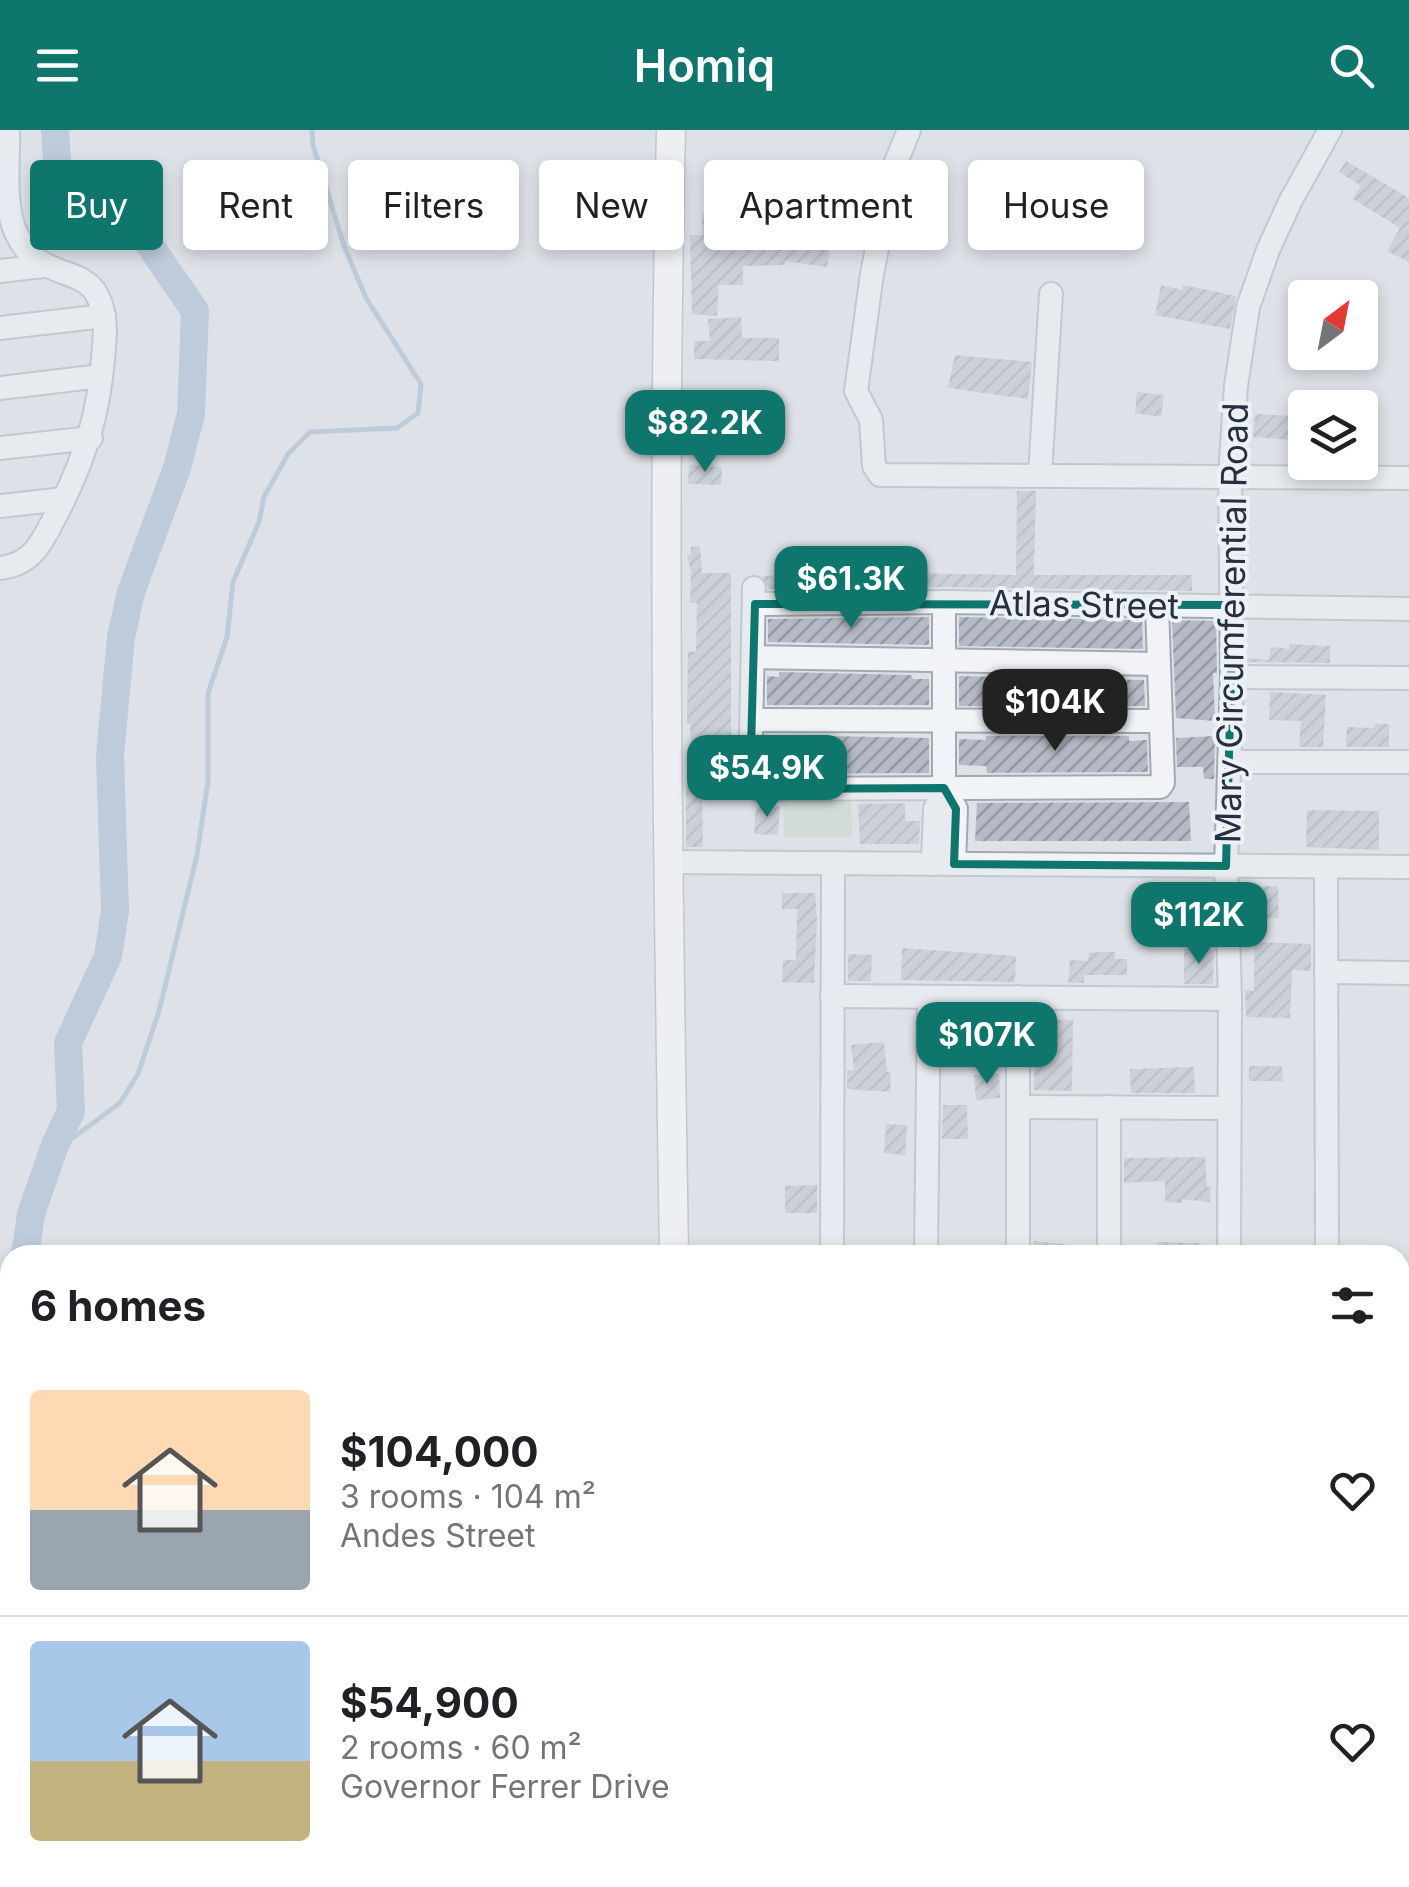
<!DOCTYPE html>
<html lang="en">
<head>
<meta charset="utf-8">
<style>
	body { margin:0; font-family:Inter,sans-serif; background:#f6f6f6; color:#202124; height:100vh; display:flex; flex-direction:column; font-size:38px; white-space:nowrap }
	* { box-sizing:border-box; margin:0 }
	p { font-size:32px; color:#757577 }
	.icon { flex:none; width:55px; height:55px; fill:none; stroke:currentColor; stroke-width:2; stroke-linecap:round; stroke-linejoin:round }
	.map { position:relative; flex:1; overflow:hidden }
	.details { position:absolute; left:0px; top:1115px; width:1410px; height:642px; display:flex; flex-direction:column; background:#fff; border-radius:30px 30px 0 0; box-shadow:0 5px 15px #0003 }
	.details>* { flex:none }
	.hud { position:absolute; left:30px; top:30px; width:1350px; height:90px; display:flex; gap:20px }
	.needle { width:65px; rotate:32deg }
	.controls { position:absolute; left:1288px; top:150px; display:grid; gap:20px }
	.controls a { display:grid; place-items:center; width:90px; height:90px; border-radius:10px; background:#fff; box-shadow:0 5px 15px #0003; font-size:50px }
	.price { position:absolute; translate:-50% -85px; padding:0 22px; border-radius:20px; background:#0f766e; color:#fff; font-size:32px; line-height:65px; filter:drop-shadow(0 2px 5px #0008) }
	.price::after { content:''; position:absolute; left:50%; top:60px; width:30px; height:22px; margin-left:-15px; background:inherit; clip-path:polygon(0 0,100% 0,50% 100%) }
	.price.current { background:#222; color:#fff }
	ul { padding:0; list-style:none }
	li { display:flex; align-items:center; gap:30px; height:250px; padding:0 30px }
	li+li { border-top:2px solid #e0e0e0 }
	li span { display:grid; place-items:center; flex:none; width:280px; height:200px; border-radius:10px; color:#555 }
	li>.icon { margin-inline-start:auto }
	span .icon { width:120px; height:120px; fill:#fffc; stroke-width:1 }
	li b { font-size:42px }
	h2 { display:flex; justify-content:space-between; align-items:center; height:120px; padding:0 30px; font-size:42px }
	.pill { padding:0 35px; border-radius:10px; background:#fff; box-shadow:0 5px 15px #0003; font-size:35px; line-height:90px }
	.pill.current { background:#0f766e; color:#fff }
	header { display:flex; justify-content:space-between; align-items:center; height:130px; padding:0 30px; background:#0f766e; color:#fff; font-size:45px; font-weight:600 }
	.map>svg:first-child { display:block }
	.grass { fill:#c3d3be }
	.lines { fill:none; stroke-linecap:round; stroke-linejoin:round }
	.stream { stroke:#96b0cb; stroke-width:5 }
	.river { stroke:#96b0cb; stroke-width:28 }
	.building { fill:url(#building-hatch) }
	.minor-casing { stroke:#a3a9b2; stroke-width:26 }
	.major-casing { stroke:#9ca6b5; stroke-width:31 }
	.minor { stroke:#f1f3f7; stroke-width:22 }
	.major { stroke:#fff; stroke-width:28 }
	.marked { fill:none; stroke:#0f766e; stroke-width:8; stroke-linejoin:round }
	.labels { text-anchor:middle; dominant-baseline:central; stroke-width:8; stroke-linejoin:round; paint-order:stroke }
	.street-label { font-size:35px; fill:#262f40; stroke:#edf1f6 }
</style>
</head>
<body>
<header><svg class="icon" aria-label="menu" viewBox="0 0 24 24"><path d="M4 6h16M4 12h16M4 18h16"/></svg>Homiq<svg class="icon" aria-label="search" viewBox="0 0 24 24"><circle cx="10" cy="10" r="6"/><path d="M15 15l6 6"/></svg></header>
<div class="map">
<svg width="1409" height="1757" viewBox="0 0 1409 1757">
	<defs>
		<pattern id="building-hatch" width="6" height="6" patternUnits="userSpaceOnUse" patternTransform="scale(2.5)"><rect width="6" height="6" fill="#b5bbc6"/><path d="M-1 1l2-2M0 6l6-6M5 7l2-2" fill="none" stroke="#9398a2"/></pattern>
	</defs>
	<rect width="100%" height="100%" fill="#dee2e8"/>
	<path class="grass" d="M783,672h68l1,35h-68z"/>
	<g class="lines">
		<path class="stream" d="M45,1041l25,-31 50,-37 18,-29 21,-63 38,-156 11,-74v-88l19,-56 6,-55 26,-60 5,-25 24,-43 22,-22 87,-4 21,-15 3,-29 -55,-86 -22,-52 -31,-101 -1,-15"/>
		<g class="river">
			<path d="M25,1125l6,-41 24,-69 16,-34 -3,-68 40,-87 7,-45 -5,-155 11,-119 10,-45 46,-124 14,-54 4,-103 -57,-83 -9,-10 -60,-17 -11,-25 -3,-46"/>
			<path d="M0,1232l10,-25"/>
		</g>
	</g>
	<g class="building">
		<path d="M1346,31l63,37v64l-22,-11 13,-23 -47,-29 8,-13 -22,-14z"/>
		<path d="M702,83h17v5l62,-3 1,18 49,8 -4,26 -42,-6v4l-42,1v19h-24l-2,31 -25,-2 -2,-79h12z"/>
		<path d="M1161,155l21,5 1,-5 53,11 -6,33 -75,-14z"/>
		<path d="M741,187l1,21h37v23l-85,-2v-18h16l-2,-22z"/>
		<path d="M955,225l77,7 -4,37 -80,-11z"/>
		<path d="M1137,262l27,3 -3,22 -26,-4z"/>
		<path d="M1255,284l37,2 -1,24 -38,-3z"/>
		<path d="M689,335l33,2 -1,18 -33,-1z"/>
		<path d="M1017,361h19l-2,84h158v16l-248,-4 -175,2 -7,-13 87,-4 167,3z"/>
		<path d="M700,416l2,27h29v207h-15l-1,-28 -24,1 -1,-29h-3l1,-73 8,1 1,-49h-7l1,-31 -4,-17 4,-1v-7z"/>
		<path d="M929,487v28l-161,-3v-23z"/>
		<path d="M959,487l183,3 1,29 -184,-3z"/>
		<path d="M1172,490l44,1 1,52h-4l2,48 -39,-3z"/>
		<path d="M1289,514l41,2v17l-83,-1v-4l22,2 2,-13 19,2z"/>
		<path d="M779,542l132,3 2,4h16v26h-162v-29l12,1z"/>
		<path d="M959,546l185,4 1,26h-186z"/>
		<path d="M1270,562l56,3 -3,52h-24l2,-26 -32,-1z"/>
		<path d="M1375,594h14v23h-43l1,-20 27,1z"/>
		<path d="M779,605l150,3v35l-164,1 1,-33h13z"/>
		<path d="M986,606h143v5l18,-1 1,32 -161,1 -1,-7 -27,-1v-26l27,1z"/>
		<path d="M1215,606l-1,43h-10l-1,-12h-26l-1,-29z"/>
		<path d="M686,656h16l1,61h-17z"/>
		<path d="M1189,672l2,39h-216l2,-38z"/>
		<path d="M905,673v18h15l-1,23h-59l-2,-40z"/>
		<path d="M756,676l24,1 -2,28 -24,-1z"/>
		<path d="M1307,680l72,1v39l-73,-3z"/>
		<path d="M1264,756h14l1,32 -34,1 1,-14 7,-12z"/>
		<path d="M782,763h33l2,26 -3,64 -32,-1 1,-22h13l1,-51h-15z"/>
		<path d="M1254,812l57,2v27l-19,-1 -2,48 -44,-1 -1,-27 9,1z"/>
		<path d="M902,818l114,8 -1,26 -114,-2z"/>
		<path d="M1184,819l30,1 -1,34h-29z"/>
		<path d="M1102,822h13v7h12v16h-43v8h-16l2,-23 18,1 1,-8z"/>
		<path d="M848,824l24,1 -1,26h-23z"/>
		<path d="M1035,889l38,1 -1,71 -38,-1z"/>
		<path d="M884,912l3,30h4l-1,20 -43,-3v-19h7l-3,-25z"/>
		<path d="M1249,936h33l1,15h-34z"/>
		<path d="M1194,937l1,26h-64l-1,-24z"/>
		<path d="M999,944l1,24 -24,2 -2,-25z"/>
		<path d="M943,975h24l1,34h-26z"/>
		<path d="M886,994l21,1 -2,30 -21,-2z"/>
		<path d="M1205,1027l2,30h4l-1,15 -28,-3v4l-17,-1v-21l-41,2v-25z"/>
		<path d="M817,1055v28h-32v-27z"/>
		<path d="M1034,1111l48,5v9h-49z"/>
		<path d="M1157,1112l43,1 1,12h-44z"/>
	</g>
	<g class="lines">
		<defs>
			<g id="minor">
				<path d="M909,0l-17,42 -20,102 -16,117 15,29 3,46 6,9 529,3"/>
				<path d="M0,141l43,-5"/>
				<path d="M0,198l104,-12"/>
				<path d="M0,258l101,-12"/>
				<path d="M0,318l91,-10"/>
				<path d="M1040,344l11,-180"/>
				<path d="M0,376l64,-7"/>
				<path d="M0,438c35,-4 43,-29 58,-57 32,-62 44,-111 47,-182 -4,-78 -60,-35 -89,-96 -13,-30 -7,-71 -8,-103"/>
				<path d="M754,458l-4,196 7,5 403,-2 3,-4 -6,-177"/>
				<path d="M755,474l189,-2 465,7"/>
				<path d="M754,527l404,7"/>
				<path d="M1232,547l177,1"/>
				<path d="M753,590l407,1"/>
				<path d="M1231,632h178"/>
				<path d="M944,658l12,21 -2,55"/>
				<path d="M668,732l741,5"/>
				<path d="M933,734l2,-55 9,-21v-186"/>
				<path d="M1326,737l1,388"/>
				<path d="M1326,842l83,1"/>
				<path d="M832,866l398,3"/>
				<path d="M1018,977l211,1"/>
				<path d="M1109,977v148"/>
				<path d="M832,1125l1,-392"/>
				<path d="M926,1125l3,-258"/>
				<path d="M1018,1125v-258"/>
				<path d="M1229,1125l1,-256 -4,-133 6,-189 -2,-201 6,-90 12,-79 20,-57 23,-50 39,-70"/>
				<path d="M1400,1380l9,3"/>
				<path d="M966,1748l3,9"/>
				<path d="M1286,1748l3,9"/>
				<path d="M407,1757l5,-9"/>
			</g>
			<g id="major">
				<path d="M671,0c-9,375 -3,750 3,1125"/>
				<path d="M734,1748l1,9"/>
			</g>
		</defs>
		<use href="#minor" class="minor-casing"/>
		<use href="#major" class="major-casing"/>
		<use href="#minor" class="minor"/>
		<use href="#major" class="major"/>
	</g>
	<path d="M0 0H1409V1757H0ZM755,474l478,1 -7,261 -272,-2 2,-55 -12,-21 -187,1 -7,-5z" fill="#dee2e8" fill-opacity=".55" fill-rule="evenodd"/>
	<path class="marked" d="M755,474l478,1 -7,261 -272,-2 2,-55 -12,-21 -187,1 -7,-5z"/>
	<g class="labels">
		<g class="street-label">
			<text transform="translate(1084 474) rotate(1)">Atlas Street</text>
			<text transform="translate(1231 493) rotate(-89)">Mary Circumferential Road</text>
		</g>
	</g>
</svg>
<div class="controls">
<a><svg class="needle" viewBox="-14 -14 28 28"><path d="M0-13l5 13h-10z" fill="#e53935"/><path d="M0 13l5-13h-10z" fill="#757577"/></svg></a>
<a><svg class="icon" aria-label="layers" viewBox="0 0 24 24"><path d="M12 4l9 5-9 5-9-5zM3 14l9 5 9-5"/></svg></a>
</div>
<b class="price" style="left:705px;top:345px">$82.2K</b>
<b class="price" style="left:851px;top:501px">$61.3K</b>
<b class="price current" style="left:1055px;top:624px">$104K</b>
<b class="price" style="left:767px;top:690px">$54.9K</b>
<b class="price" style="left:1199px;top:837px">$112K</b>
<b class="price" style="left:987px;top:957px">$107K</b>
<div class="hud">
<a class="pill current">Buy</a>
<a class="pill">Rent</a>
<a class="pill">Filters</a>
<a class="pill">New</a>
<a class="pill">Apartment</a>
<a class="pill">House</a>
</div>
<section class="details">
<h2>6 homes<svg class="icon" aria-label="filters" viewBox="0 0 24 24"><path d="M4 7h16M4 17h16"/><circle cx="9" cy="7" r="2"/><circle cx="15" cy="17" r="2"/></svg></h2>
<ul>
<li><span style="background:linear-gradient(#ffd9b3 60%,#9aa5b1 0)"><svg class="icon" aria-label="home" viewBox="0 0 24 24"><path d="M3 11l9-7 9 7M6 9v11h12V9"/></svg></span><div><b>$104,000</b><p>3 rooms · 104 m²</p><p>Andes Street</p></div><svg class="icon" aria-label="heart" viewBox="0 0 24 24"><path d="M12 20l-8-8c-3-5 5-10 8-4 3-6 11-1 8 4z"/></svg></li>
<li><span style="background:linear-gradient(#a9c7e8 60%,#c2b280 0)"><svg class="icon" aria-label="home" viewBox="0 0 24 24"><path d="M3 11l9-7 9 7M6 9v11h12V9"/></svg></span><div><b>$54,900</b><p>2 rooms · 60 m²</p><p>Governor Ferrer Drive</p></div><svg class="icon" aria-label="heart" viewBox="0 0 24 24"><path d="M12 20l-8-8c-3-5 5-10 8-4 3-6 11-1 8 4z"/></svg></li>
</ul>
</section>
</div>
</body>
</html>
